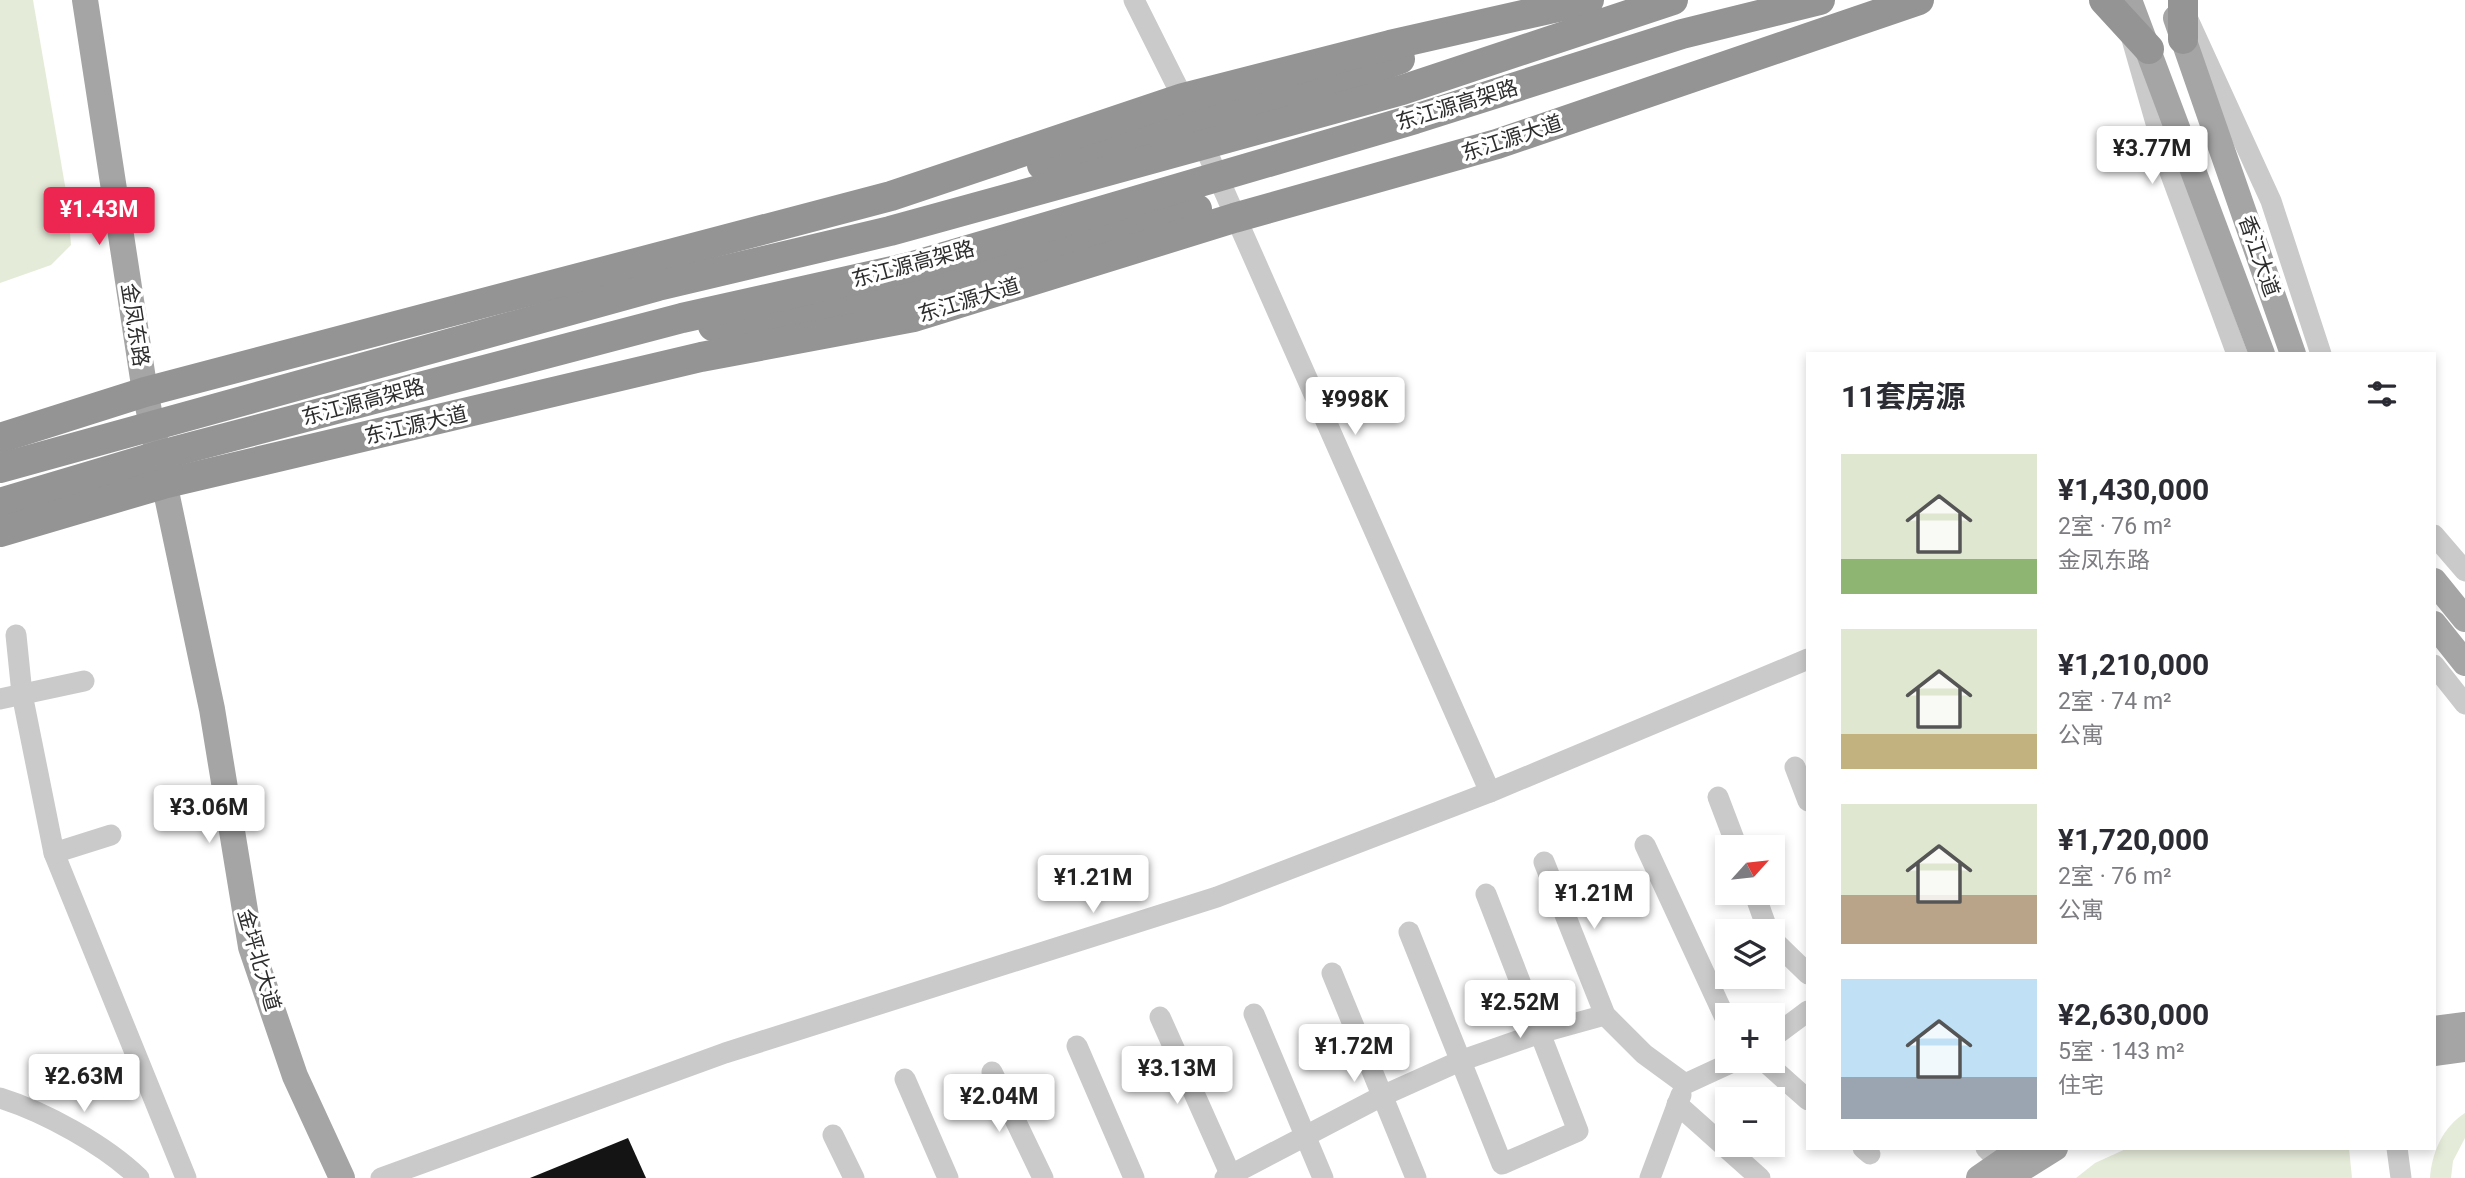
<!DOCTYPE html>
<html lang="zh">
<head>
<meta charset="utf-8">
<style>
	body { margin:0; font-family:Roboto,"Noto Sans SC",sans-serif; background:#f7f7f7; color:#2b2b33; height:100vh; display:flex; flex-direction:column; font-size:26px; white-space:nowrap }
	* { box-sizing:border-box; margin:0 }
	p { font-size:23px; color:#7c7c81 }
	.icon { flex:none; width:38px; height:38px; fill:none; stroke:currentColor; stroke-width:2; stroke-linecap:round; stroke-linejoin:round }
	.map { position:relative; flex:1; overflow:hidden }
	.details { position:absolute; left:1806px; top:352px; width:630px; height:798px; display:flex; flex-direction:column; background:#fff; border-radius:0px; box-shadow:0 4px 10px #0003 }
	.details>* { flex:none }
	.needle { width:46px; rotate:63deg }
	.tools { position:absolute; left:1715px; top:835px; display:grid; gap:14px }
	.tools a { display:grid; place-items:center; width:70px; height:70px; border-radius:0px; background:#fff; box-shadow:0 4px 10px #0003; font-size:35px }
	.price { position:absolute; translate:-50% -60px; padding:0 16px; border-radius:7px; background:#fff; color:#222; font-size:23px; line-height:46px; filter:drop-shadow(0 2px 4px #0008) }
	.price::after { content:''; position:absolute; left:50%; top:42px; width:21px; height:16px; margin-left:-10px; background:inherit; clip-path:polygon(0 0,100% 0,50% 100%) }
	.price.active { background:#ec2651; color:#fff }
	ul { padding:0; list-style:none }
	li { display:flex; align-items:center; gap:21px; height:175px; padding:0 35px }
	li span { display:grid; place-items:center; flex:none; width:196px; height:140px; border-radius:0px; color:#555 }
	li>.icon { margin-inline-start:auto }
	span .icon { width:84px; height:84px; fill:#fffc; stroke-width:1 }
	li b { font-size:30px }
	h2 { display:flex; justify-content:space-between; align-items:center; height:84px; padding:0 35px; font-size:30px }
	.map>svg:first-child { display:block }
	.green { fill:#e5ebd9 }
	.building { fill:#141414 }
	.lines { fill:none; stroke-linecap:round; stroke-linejoin:round }
	.minor { stroke:#cacaca; stroke-width:21 }
	.major { stroke:#a5a5a5; stroke-width:26 }
	.highway { stroke:#949494; stroke-width:30 }
	.labels { text-anchor:middle; dominant-baseline:central; stroke-width:7; stroke-linejoin:round; paint-order:stroke }
	.street-label { font-size:21px; fill:#2d2d2d; stroke:#fff }
</style>
</head>
<body>
<div class="map">
<svg width="2465" height="1178" viewBox="0 0 2465 1178">
	<rect width="100%" height="100%" fill="#fff"/>
	<g class="green">
		<path d="M0,0h33l34,197 4,48 -20,20 -51,18z"/>
		<path d="M2465,1113v25l-12,23 -2,17h-21c2,-26 13,-51 35,-65z"/>
		<path d="M2128,1148h221l3,30h-276l19,-15z"/>
	</g>
	<path class="building" d="M628,1138l18,40h-116z"/>
	<g class="lines">
		<g class="minor">
			<path d="M1134,0l49,98 307,694"/>
			<path d="M2186,15l85,186 50,153"/>
			<path d="M2130,32l40,140 67,182"/>
			<path d="M2434,535l31,36"/>
			<path d="M16,635l6,59 32,159 132,325"/>
			<path d="M2434,665l31,39"/>
			<path d="M0,699l84,-18"/>
			<path d="M1795,767l13,34"/>
			<path d="M1718,797l19,50"/>
			<path d="M1645,845l82,177"/>
			<path d="M54,853l57,-18"/>
			<path d="M1544,862l61,153 39,39 41,30 52,-24"/>
			<path d="M1754,892l14,39"/>
			<path d="M1409,932l93,232 76,-33 -92,-237"/>
			<path d="M1773,940l35,34"/>
			<path d="M1332,973l84,205"/>
			<path d="M1254,1014l69,164"/>
			<path d="M1160,1017l72,161"/>
			<path d="M1773,1037l35,-26"/>
			<path d="M1077,1046l57,132"/>
			<path d="M1763,1060l45,40"/>
			<path d="M992,1072l51,106"/>
			<path d="M905,1079l43,99"/>
			<path d="M0,1098c45,14 105,47 139,80"/>
			<path d="M1677,1104l83,74"/>
			<path d="M833,1135l21,43"/>
			<path d="M1863,1148l7,6"/>
			<path d="M1986,1148l14,14"/>
			<path d="M2397,1148l4,30"/>
			<path d="M381,1178l344,-125 492,-156 273,-105 318,-133"/>
			<path d="M1225,1178l157,-82 78,-35 80,-28 65,-18"/>
			<path d="M1650,1178l31,-83"/>
		</g>
		<g class="major">
			<path d="M85,0l60,392 67,317 39,238 44,129 47,102"/>
			<path d="M2129,0l133,354"/>
			<path d="M2176,18l117,336"/>
			<path d="M2434,581l31,38"/>
			<path d="M2434,624l31,39"/>
			<path d="M2434,1029l31,-4"/>
			<path d="M2434,1053l31,-4"/>
			<path d="M1979,1178l42,-29"/>
			<path d="M2007,1178l48,-30"/>
		</g>
		<g class="highway">
			<path d="M2104,0l45,49"/>
			<path d="M2183,39v-39"/>
			<path d="M1042,165l308,-87 50,-19"/>
			<path d="M713,326l79,-4 405,-113"/>
			<path d="M0,438l145,-46 746,-196 292,-98 207,-53 199,-45"/>
			<path d="M0,468l658,-182 232,-55 512,-141 271,-90"/>
			<path d="M0,503l157,-47 525,-138 228,-51 505,-148 267,-85 138,-34"/>
			<path d="M0,532l163,-48 538,-127 213,-40 320,-99 263,-74 422,-144"/>
		</g>
	</g>
	<g class="labels">
		<g class="street-label">
			<text transform="translate(1457 105) rotate(-17)">东江源高架路</text>
			<text transform="translate(1512 138) rotate(-18)">东江源大道</text>
			<text transform="translate(2259 256) rotate(71)">香江大道</text>
			<text transform="translate(913 264) rotate(-15)">东江源高架路</text>
			<text transform="translate(969 300) rotate(-17)">东江源大道</text>
			<text transform="translate(135 325) rotate(81)">金凤东路</text>
			<text transform="translate(363 402) rotate(-15)">东江源高架路</text>
			<text transform="translate(416 425) rotate(-13)">东江源大道</text>
			<text transform="translate(259 960) rotate(74)">金坪北大道</text>
		</g>
	</g>
</svg>
<div class="tools">
<a><svg class="needle" viewBox="-14 -14 28 28"><path d="M0-13l5 13h-10z" fill="#e53935"/><path d="M0 13l5-13h-10z" fill="#7c7c81"/></svg></a>
<a><svg class="icon" aria-label="layers" viewBox="0 0 24 24"><path d="M12 4l9 5-9 5-9-5zM3 14l9 5 9-5"/></svg></a>
<a>+</a>
<a>−</a>
</div>
<b class="price" style="left:2152px;top:186px">¥3.77M</b>
<b class="price active" style="left:99px;top:247px">¥1.43M</b>
<b class="price" style="left:1355px;top:437px">¥998K</b>
<b class="price" style="left:209px;top:845px">¥3.06M</b>
<b class="price" style="left:1093px;top:915px">¥1.21M</b>
<b class="price" style="left:1594px;top:931px">¥1.21M</b>
<b class="price" style="left:1520px;top:1040px">¥2.52M</b>
<b class="price" style="left:1354px;top:1084px">¥1.72M</b>
<b class="price" style="left:1177px;top:1106px">¥3.13M</b>
<b class="price" style="left:84px;top:1114px">¥2.63M</b>
<b class="price" style="left:999px;top:1134px">¥2.04M</b>
<section class="details">
<h2>11套房源<svg class="icon" aria-label="filters" viewBox="0 0 24 24"><path d="M4 7h16M4 17h16"/><circle cx="9" cy="7" r="2"/><circle cx="15" cy="17" r="2"/></svg></h2>
<ul>
<li><span style="background:linear-gradient(#dfe7d0 75%,#8fb573 0)"><svg class="icon" aria-label="home" viewBox="0 0 24 24"><path d="M3 11l9-7 9 7M6 9v11h12V9"/></svg></span><div><b>¥1,430,000</b><p>2室 · 76 m²</p><p>金凤东路</p></div></li>
<li><span style="background:linear-gradient(#dfe7d0 75%,#c2b280 0)"><svg class="icon" aria-label="home" viewBox="0 0 24 24"><path d="M3 11l9-7 9 7M6 9v11h12V9"/></svg></span><div><b>¥1,210,000</b><p>2室 · 74 m²</p><p>公寓</p></div></li>
<li><span style="background:linear-gradient(#dfe7d0 65%,#b9a48a 0)"><svg class="icon" aria-label="home" viewBox="0 0 24 24"><path d="M3 11l9-7 9 7M6 9v11h12V9"/></svg></span><div><b>¥1,720,000</b><p>2室 · 76 m²</p><p>公寓</p></div></li>
<li><span style="background:linear-gradient(#bfe0f5 70%,#9aa5b1 0)"><svg class="icon" aria-label="home" viewBox="0 0 24 24"><path d="M3 11l9-7 9 7M6 9v11h12V9"/></svg></span><div><b>¥2,630,000</b><p>5室 · 143 m²</p><p>住宅</p></div></li>
</ul>
</section>
</div>
</body>
</html>
